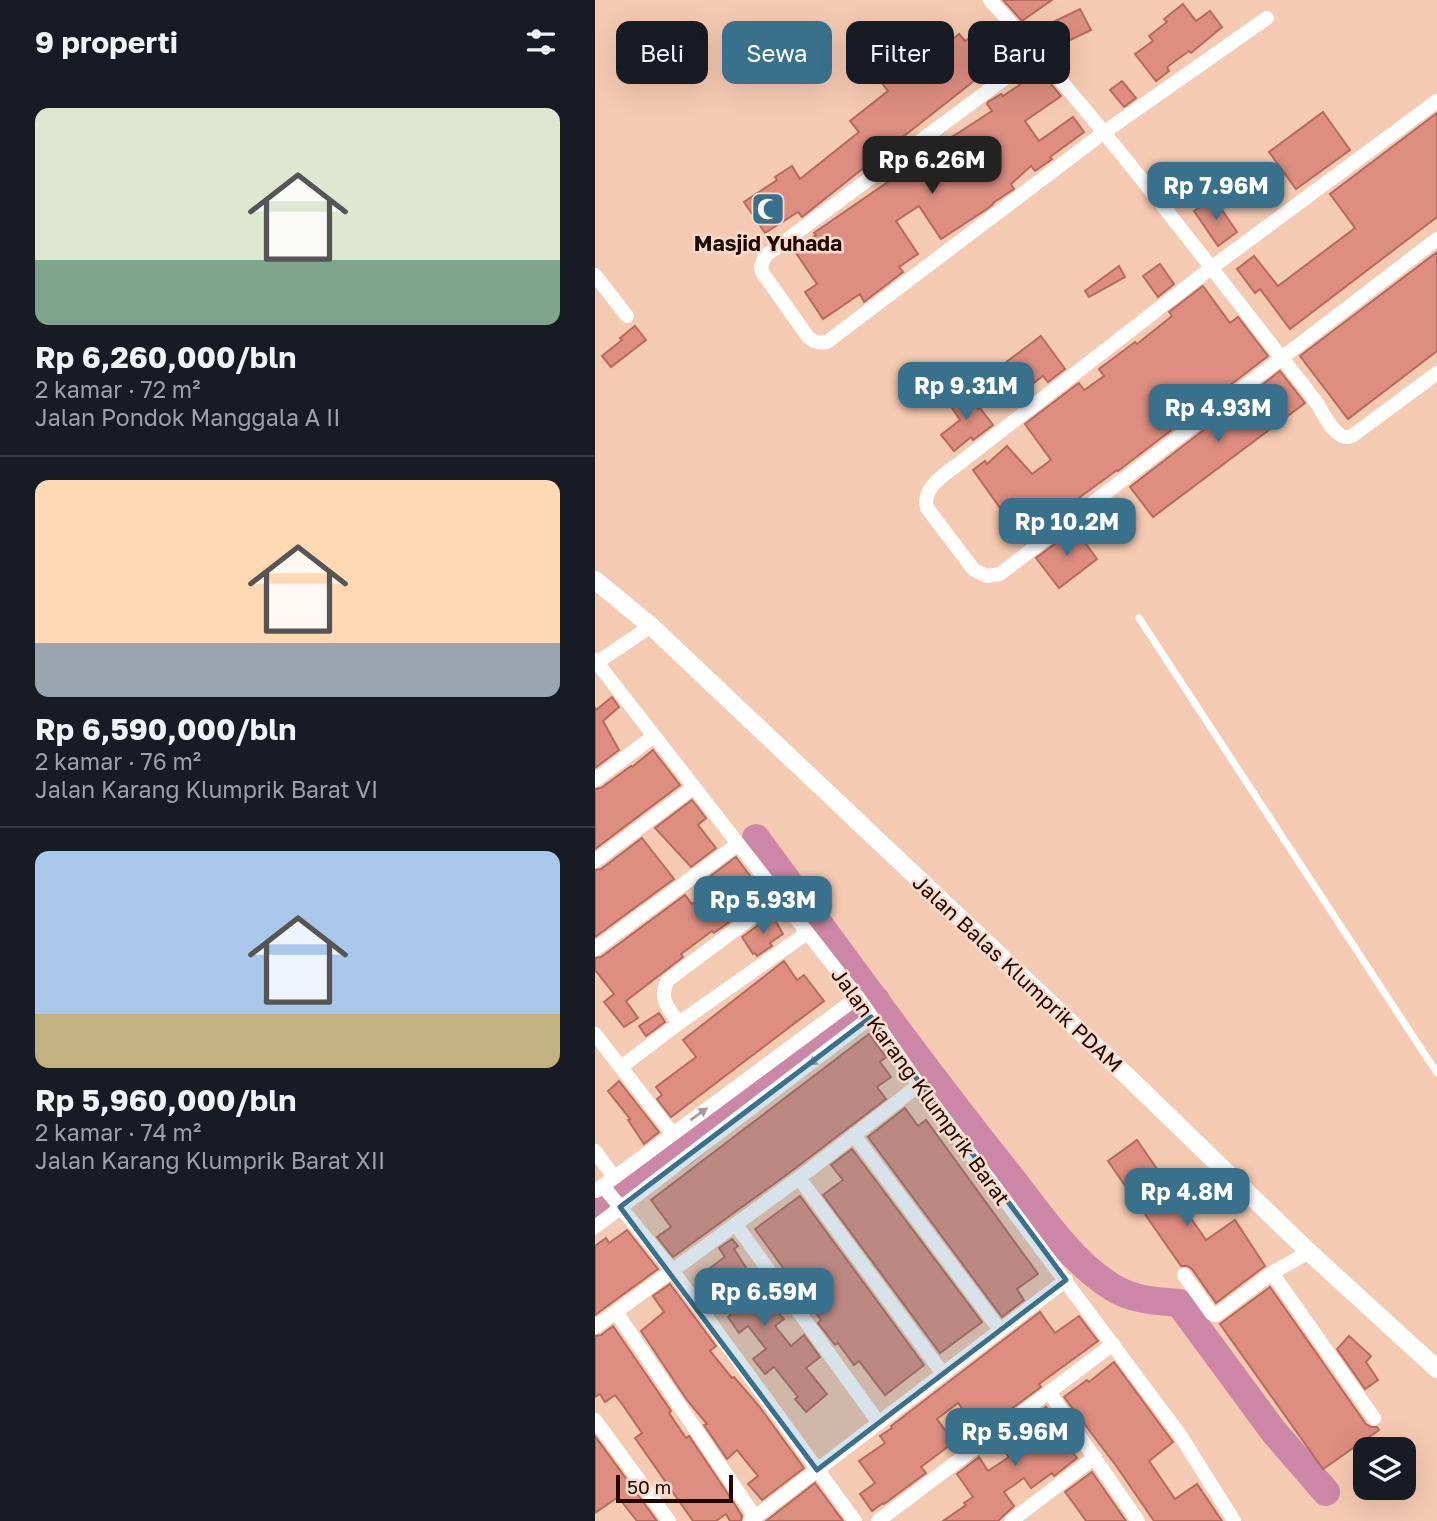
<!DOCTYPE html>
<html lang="id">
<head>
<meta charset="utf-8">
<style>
	body { margin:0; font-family:"Golos Text",sans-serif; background:#242831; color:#f1f3f6; height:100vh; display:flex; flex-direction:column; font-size:26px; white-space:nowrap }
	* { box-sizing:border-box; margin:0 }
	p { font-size:23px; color:#9ea1a6 }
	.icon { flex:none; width:38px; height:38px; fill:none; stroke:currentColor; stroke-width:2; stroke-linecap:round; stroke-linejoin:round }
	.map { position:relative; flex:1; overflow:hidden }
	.panel { display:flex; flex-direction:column; background:#171b24; width:595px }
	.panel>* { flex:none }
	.banner { position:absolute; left:21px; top:21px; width:665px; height:63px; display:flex; gap:14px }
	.buttons { position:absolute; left:758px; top:1437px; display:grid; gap:14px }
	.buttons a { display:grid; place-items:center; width:63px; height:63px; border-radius:14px; background:#171b24; box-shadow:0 7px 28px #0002; font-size:35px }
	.scale { position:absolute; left:21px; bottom:18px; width:117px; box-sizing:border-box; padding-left:7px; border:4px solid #210900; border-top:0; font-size:19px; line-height:24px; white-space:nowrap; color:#210900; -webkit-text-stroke:5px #f8dbca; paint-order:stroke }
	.price { position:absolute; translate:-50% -60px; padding:0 16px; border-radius:14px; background:#39718c; color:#fff; font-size:23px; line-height:46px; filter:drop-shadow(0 2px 4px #0008) }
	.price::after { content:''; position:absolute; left:50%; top:42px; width:21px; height:16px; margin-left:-10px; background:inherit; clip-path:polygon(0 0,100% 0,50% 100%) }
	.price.active { background:#222; color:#fff }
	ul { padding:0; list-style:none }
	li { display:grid; align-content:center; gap:14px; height:371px; padding:0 35px }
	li+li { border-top:2px solid #363941 }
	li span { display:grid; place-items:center; height:217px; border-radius:14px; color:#555 }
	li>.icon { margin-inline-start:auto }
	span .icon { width:126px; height:126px; fill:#fffc; stroke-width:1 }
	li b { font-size:30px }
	h2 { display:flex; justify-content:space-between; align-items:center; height:84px; padding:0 35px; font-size:30px }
	.tag { padding:0 24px; border-radius:14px; background:#171b24; box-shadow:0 7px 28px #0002; font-size:24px; line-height:63px }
	.tag.active { background:#39718c; color:#fff }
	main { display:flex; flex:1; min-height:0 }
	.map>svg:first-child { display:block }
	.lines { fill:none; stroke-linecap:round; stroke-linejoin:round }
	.river { stroke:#cb87a5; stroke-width:28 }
	.building { fill:#dd8e80; stroke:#b66b5d; stroke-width:2 }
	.service { stroke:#fff; stroke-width:7 }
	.minor { stroke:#fff; stroke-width:14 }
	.tertiary { stroke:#fff; stroke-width:18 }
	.oneway { fill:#a69d99 }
	.marked { fill:#39718c; fill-opacity:0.2; stroke:#39718c; stroke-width:5; stroke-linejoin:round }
	.labels { text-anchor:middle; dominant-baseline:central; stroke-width:5; stroke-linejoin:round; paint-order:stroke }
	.poi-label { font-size:21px; font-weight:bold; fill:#210900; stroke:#f8dbca }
	.street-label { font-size:21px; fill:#210900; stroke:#f8dbca }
</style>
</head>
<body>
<main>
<section class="panel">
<h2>9 properti<svg class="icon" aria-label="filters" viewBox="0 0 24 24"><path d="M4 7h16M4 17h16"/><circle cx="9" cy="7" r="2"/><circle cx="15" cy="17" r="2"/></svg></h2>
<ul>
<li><span style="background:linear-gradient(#dfe7d0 70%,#7fa58c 0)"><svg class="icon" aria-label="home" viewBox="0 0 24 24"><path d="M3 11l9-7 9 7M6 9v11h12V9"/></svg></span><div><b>Rp 6,260,000/bln</b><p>2 kamar · 72 m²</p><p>Jalan Pondok Manggala A II</p></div></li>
<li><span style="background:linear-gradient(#ffd9b3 75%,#9aa5b1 0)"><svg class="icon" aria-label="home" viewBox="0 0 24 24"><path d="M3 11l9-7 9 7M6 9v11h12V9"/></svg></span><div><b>Rp 6,590,000/bln</b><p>2 kamar · 76 m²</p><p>Jalan Karang Klumprik Barat VI</p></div></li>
<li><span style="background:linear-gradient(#a9c7e8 75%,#c2b280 0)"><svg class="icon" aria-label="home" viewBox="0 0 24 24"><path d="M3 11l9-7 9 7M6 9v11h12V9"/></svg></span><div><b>Rp 5,960,000/bln</b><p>2 kamar · 74 m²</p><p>Jalan Karang Klumprik Barat XII</p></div></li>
</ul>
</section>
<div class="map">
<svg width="842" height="1521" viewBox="0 0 842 1521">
	<rect width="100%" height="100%" fill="#f5cab2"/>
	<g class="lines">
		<g class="river">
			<path d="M161,838c83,113 165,227 252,336 31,39 62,87 104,113 20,13 44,14 67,16l95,129 52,60"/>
			<path d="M0,1215l24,-19 63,-43 170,-137 24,-16"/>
		</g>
	</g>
	<g class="building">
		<path d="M408,0h49l-30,21z"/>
		<path d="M588,4l13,17 14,-10 12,16 -31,26 -2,-2 -22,16 2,4 -13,10 -21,-27 18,-13 -4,-5 18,-14 -3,-3z"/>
		<path d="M485,9l11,21 -33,16 -11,-21z"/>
		<path d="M389,27l10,12 6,-5 10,16 -8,6 4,5 -11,8 -2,-3 -94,74 2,3 -19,15 -2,-3 -78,62 -4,-5 -33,21 -21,-31 33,-22 -2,-3 17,-11 8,13 59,-47 -9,-11 38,-30 -19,-24 17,-14 12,16 9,7 52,-42 6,7z"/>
		<path d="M445,71l21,25 -36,25 14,20 34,-24 11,15 -34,25 2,2 -17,12 -4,-5 -20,18 3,5 -21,14v1l-6,5 -46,30 -22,-33 -23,15 22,33 -19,13 4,5 -39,30 -4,-8 -37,25 -18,-27 12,-8 -23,-34 22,-15 -2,-2 81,-56 -3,-3 19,-14 1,1 17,-12 1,2 62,-40 -5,-7 1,-2 13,-8 2,2z"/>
		<path d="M527,81l14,17 -12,9 -14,-17z"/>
		<path d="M728,112l27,38 -54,39 -27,-37z"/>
		<path d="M842,113v104l-147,112 -30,-40 -5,4 -18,-24 17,-13 24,30 77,-58 -25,-34z"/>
		<path d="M619,198l23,34 -19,14 -24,-35z"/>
		<path d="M842,252v99l-89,68 -48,-63z"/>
		<path d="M565,264l14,20 -16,13 -15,-21z"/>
		<path d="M524,266l6,11 -36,20 -4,-6z"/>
		<path d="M608,286l27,37 8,-6 30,39 -150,115 -1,-1 -56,41 2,2 -38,30 -52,-73 12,-9 2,3 20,-18 25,28 19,-14 -26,-36 51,-39 3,-2 5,7 20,-14 -5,-7 36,-27 2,2 35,-28 -3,-4z"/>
		<path d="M40,326l11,14 -35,27 -9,-11 20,-16 -2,-2z"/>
		<path d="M446,336l24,33 -17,13 -5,-6 -19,14 -19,-27z"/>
		<path d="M685,371l25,32 -152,114 -23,-30z"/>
		<path d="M370,390l13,19 2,-1 13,17 -20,15 -2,-3 -17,14 -13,-16 19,-15 -12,-18z"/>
		<path d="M480,529l22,30 -38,29 -23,-30z"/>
		<path d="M17,697l7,10 -16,14 16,29 -24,18v-61l1,3z"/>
		<path d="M58,750l27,35 -85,64v-60l6,-1 30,-22 1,1z"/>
		<path d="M97,800l14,18 -8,7 18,23 -25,19 -36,-39z"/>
		<path d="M47,838l32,41 -79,58v-67l6,-1z"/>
		<path d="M141,857l29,39 -51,37 -2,-2 -31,23 2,3 -57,44 12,17 -14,9 -20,-25 10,-8 -19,-24v-12l6,-1 84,-62 7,9 19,-16 -7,-7z"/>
		<path d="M177,915l11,19 -13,9 2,3 -15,10 -2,-3 -2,1 -11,-17z"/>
		<path d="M189,961l13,19 7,-5 20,26 -153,116 -14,-18 5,-4 -6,-8 40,-30 -13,-17z"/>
		<path d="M64,1013l6,9 -19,14 -7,-10z"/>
		<path d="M274,1034l17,23 -6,5 11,15 -14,10 9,12 -93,71 -120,87 -16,-20 14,-10 -20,-27z"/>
		<path d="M24,1081l40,51 -15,12 -16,-24 2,-1 -22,-28z"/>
		<path d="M310,1108l13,18 8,-6 112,154 -21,15 7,11 -22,17 -134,-180z"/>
		<path d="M542,1140l69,100 29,-20 30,46 -49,37 -24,-34 -5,-3h-6l-73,-105z"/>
		<path d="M257,1149l130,173 -42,31 -117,-158 20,-15 -12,-15z"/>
		<path d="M205,1196l124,169 -39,30 -26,-34 -5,4 -16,-22 -3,2 -17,-22 3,-3 -66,-91z"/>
		<path d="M32,1230l31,39 -63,46v-69l11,-8 3,5z"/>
		<path d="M137,1239l6,7 -4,3 20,31 -7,6 18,25 7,-6 12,14 -9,7 16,20 13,-11 16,22 -14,11 21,26 -21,18 -11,-13 3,-2 -24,-30 -9,7 -12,-15 13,-10 -18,-23 -9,7 -11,-16 7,-6 -14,-20 -7,6 -15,-21 26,-19 -6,-9z"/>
		<path d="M75,1284l46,62 -6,5 22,27 2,-1 25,29 45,62 -42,32 -14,-16 10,-8 -21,-26 -10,9 -23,-34 3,-1 -20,-24 -46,-69 23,-19 -11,-16z"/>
		<path d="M675,1287l96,137 5,3h6l2,3 -56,39 -103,-145z"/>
		<path d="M445,1312l15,21 24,-17 19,25 -59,43 2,3 -54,40 -2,-3 -7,6 -20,-27 -21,16 17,23 -33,25 5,6 -42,31 -1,-1 -11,8 -12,-17 15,-11 -16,-22 26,-18 -5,-7 12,-8 -1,-2z"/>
		<path d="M18,1326l58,85 -2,2 17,25 3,-2 45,67 8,13 -1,5h-11l-4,-7 -10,7h-23l-58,-83 7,-5 -20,-29 -7,-9 -10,7 -5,-8 -5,3v-61l6,-1z"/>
		<path d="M754,1336l22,20 -5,6 12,18 -13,9 -28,-40z"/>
		<path d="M519,1362l59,80 -24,19 26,38 22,-15 25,37h-68l-37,-54 -53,-70 23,-17 2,2z"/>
		<path d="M451,1407l26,37 -3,3 8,11 -23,18 -2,-3 -21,15 -7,-10 -20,14 10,14 -16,15h-55l23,-16 -2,-2 9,-6 -16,-23 22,-17 9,14 21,-14 -11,-14z"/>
		<path d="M0,1436l62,85h-20l-19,-24 -23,16z"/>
		<path d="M497,1472l9,13 25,36h-40l-12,-17 -9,-12z"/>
		<path d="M220,1483l28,38h-77z"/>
	</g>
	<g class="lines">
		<path class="service" d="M544,618l298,455"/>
		<g class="minor">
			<path d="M395,0c103,113 196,235 290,356 12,15 25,30 36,46 7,10 14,28 26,34 4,2 5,1 10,0l85,-63"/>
			<path d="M444,53l-274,203 -4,11 1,5 46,65c7,6 12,6 19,5l276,-209 164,-115"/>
			<path d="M842,101l-226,167 -250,194c-14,11 -40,25 -34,46l47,62 13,6 13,-2 437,-335"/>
			<path d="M0,275l32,41"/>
			<path d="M0,660l265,340 59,85 261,350 54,86"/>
			<path d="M0,664l56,-38"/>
			<path d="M0,780l59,-44"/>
			<path d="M0,861l99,-74"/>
			<path d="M0,949l143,-105"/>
			<path d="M84,1023c-11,-14 -21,-26 -11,-43l111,-83"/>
			<path d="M0,1034l77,99"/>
			<path d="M26,1067l58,-44 128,-90"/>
			<path d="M259,1135l146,195"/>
			<path d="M0,1151l19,26"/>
			<path d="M204,1178l144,196"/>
			<path d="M8,1186l69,84 183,251"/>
			<path d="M1,1191l262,-194"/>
			<path d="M141,1225l143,198"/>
			<path d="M0,1227l276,-210"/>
			<path d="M677,1273l102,145"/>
			<path d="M589,1275l28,39 4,1 56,-42 37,-21"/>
			<path d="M21,1312l139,205"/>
			<path d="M0,1327l204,-149 120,-93"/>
			<path d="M454,1392l89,129"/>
			<path d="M0,1420l74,101"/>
			<path d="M155,1521l316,-241"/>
			<path d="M283,1521l235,-177"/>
			<path d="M416,1521l84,-64"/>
		</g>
		<path class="tertiary" d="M0,580l56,46 475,449 183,177 128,117"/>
	</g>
	<defs><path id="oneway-solid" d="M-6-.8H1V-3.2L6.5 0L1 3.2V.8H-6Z" transform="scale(1.75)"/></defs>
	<g class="oneway">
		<use href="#oneway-solid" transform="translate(222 1059) rotate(143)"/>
		<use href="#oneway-solid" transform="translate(104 1114) rotate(-36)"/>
	</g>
	<path class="marked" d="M276,1017l195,263 -249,190 -197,-263z"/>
	<defs>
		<symbol id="mosque-square" viewBox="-11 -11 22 22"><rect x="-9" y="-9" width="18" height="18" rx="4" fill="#39718c" stroke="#f8dbca"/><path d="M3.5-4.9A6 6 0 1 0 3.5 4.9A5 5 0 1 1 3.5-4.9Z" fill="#fff"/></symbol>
	</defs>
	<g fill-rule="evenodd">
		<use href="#mosque-square" x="154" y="190" width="38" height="38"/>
	</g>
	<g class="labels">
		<g class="poi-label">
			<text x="173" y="243">Masjid Yuhada</text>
		</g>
		<g class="street-label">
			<text transform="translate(423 973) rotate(43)">Jalan Balas Klumprik PDAM</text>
			<text transform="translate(326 1086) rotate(54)">Jalan Karang Klumprik Barat</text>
		</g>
	</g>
</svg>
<div class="buttons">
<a><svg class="icon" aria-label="layers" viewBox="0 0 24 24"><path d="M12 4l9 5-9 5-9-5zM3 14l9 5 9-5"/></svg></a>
</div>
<div class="scale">50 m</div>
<b class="price active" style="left:337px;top:196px">Rp 6.26M</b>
<b class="price" style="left:621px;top:222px">Rp 7.96M</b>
<b class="price" style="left:371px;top:422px">Rp 9.31M</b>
<b class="price" style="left:623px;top:444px">Rp 4.93M</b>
<b class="price" style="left:472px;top:558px">Rp 10.2M</b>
<b class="price" style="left:168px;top:936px">Rp 5.93M</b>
<b class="price" style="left:592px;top:1228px">Rp 4.8M</b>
<b class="price" style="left:169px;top:1328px">Rp 6.59M</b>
<b class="price" style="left:420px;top:1468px">Rp 5.96M</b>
<div class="banner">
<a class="tag">Beli</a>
<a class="tag active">Sewa</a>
<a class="tag">Filter</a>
<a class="tag">Baru</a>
</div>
</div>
</main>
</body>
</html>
